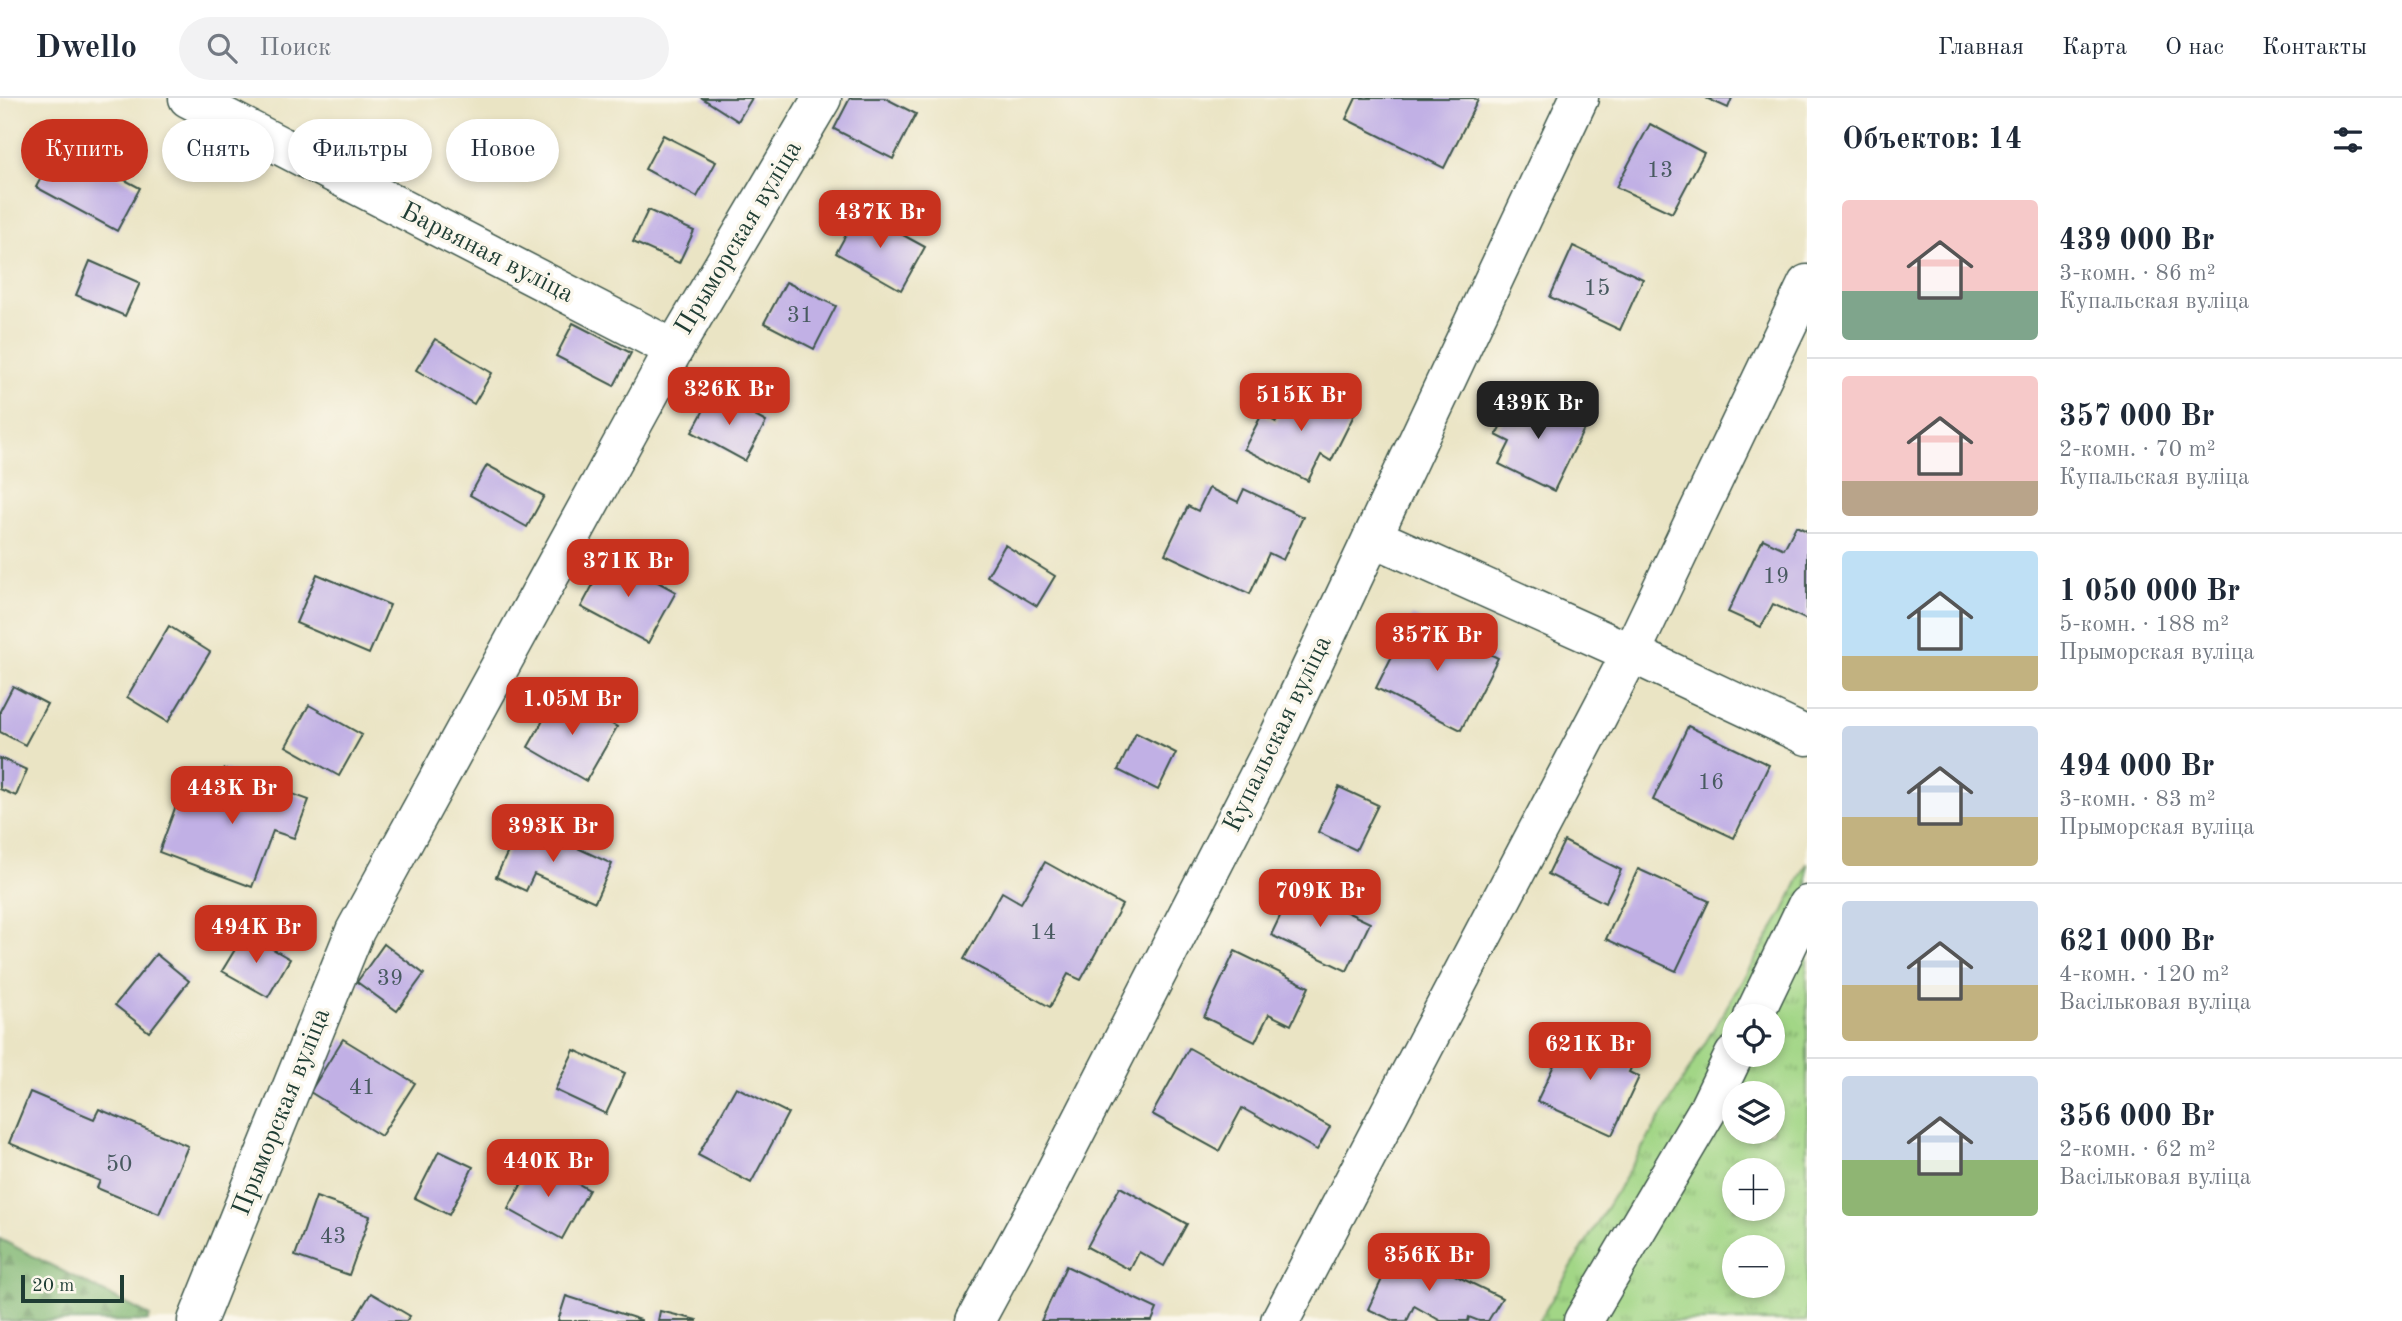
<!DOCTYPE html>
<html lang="ru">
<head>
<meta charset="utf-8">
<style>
	body { margin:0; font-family:"Old Standard TT",serif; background:#f2f2f3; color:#1f2937; height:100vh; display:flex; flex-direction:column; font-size:26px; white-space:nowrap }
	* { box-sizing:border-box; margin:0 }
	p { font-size:23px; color:#747a83 }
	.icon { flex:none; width:38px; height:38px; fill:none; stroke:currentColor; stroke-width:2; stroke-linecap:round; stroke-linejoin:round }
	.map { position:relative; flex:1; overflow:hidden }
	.drawer { display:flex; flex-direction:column; background:#fff; width:595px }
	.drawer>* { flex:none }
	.top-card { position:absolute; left:21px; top:21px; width:665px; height:63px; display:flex; gap:14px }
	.fabs { position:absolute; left:1722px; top:906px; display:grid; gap:14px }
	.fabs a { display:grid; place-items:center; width:63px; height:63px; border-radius:50%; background:#fff; box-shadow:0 4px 10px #0003; font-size:35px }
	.scale { position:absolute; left:21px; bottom:18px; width:103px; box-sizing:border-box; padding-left:7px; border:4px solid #1f3d34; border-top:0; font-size:19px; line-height:24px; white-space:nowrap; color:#1f3d34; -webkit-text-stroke:5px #fbf7ec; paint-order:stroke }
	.price { position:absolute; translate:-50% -60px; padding:0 16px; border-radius:14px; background:#c8321e; color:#fff; font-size:23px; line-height:46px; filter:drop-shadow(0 2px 4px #0008) }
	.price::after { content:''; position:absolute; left:50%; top:42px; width:21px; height:16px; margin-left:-10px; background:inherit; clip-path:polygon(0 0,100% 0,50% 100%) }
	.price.current { background:#222; color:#fff }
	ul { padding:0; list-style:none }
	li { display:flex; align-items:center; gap:21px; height:175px; padding:0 35px }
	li+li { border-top:2px solid #e0e1e3 }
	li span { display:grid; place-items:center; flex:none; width:196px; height:140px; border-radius:7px; color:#555 }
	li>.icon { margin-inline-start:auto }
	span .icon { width:84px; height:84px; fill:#fffc; stroke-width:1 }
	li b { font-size:30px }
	h2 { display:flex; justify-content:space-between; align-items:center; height:84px; padding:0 35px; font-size:30px }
	.chip { padding:0 24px; border-radius:32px; background:#fff; box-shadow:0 4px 10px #0003; font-size:24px; line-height:63px }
	.chip.current { background:#c8321e; color:#fff }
	header { display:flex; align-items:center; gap:42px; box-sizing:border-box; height:98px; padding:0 35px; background:#fff; border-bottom:2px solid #e0e1e3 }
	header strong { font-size:33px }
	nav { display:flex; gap:38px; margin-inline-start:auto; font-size:24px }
	.search { width:490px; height:63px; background:#f2f2f3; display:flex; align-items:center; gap:18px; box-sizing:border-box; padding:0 24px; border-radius:38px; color:#747a83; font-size:26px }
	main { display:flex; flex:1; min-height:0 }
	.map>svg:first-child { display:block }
	.grass { fill:url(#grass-tufts); stroke:#608a5d; stroke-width:2; fill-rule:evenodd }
	.forest { fill:url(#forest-firs); stroke:#507a54; stroke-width:2 }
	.building { fill:#c1b0e5 }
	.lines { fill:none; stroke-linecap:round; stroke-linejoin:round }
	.minor-casing { stroke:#3d564a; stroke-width:41 }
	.minor { stroke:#fff; stroke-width:38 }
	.labels { text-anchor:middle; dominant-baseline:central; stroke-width:7; stroke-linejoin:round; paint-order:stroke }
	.number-label { font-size:23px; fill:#485a60 }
	.street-label { font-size:26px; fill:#1f3d34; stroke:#fbf7ec }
</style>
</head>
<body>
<header>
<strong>Dwello</strong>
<div class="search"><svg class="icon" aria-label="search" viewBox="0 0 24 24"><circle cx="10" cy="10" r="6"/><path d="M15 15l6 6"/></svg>Поиск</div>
<nav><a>Главная</a><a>Карта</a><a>О нас</a><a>Контакты</a></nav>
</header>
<main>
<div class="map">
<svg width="1807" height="1223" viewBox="0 0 1807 1223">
	<defs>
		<pattern id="grass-tufts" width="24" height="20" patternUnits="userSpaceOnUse" patternTransform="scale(1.75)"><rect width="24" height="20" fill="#a2d686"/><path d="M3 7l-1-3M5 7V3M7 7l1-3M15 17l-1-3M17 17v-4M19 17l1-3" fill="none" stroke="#83af6e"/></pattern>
		<pattern id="forest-firs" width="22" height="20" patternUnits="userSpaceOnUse" patternTransform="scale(1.75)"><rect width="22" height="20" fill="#81b773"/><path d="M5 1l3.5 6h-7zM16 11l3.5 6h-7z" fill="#69965f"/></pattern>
	</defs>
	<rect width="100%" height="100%" fill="#fbf7ec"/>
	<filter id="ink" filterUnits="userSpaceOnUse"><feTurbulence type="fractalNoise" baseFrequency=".0143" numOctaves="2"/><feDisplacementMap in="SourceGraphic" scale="14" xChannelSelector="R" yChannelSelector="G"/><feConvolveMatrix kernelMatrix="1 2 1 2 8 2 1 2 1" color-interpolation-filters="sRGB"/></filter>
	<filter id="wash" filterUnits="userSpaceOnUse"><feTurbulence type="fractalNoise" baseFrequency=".00686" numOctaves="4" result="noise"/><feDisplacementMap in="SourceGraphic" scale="28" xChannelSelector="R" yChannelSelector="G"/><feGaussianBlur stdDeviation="1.57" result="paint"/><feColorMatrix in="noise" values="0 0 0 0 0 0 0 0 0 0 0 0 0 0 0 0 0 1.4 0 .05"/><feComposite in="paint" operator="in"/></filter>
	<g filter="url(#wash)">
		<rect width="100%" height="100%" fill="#eae4c4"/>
		<path class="grass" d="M1807,765v458h-268l245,-410zM1734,919h39v38h-39zM1734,996h39v38h-39zM1734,1073h39v38h-39zM1734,1150h39v38h-39z"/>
		<path class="forest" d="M0,1141l150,77 -2,5h-148z"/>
		<g id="blocks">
			<g class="building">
				<path d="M702,0h50l-14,23z"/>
				<path d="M850,0h35l31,16 -23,45 -59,-30z"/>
				<path d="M1356,0h117l5,2 -34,68 -98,-49z"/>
				<path d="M1706,0h26l-4,10z"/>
				<path d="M1650,26l54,29 -32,60 -56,-26z"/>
				<path d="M663,37l53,27 -19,35 -52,-28z"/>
				<path d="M59,47l81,43 -23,43 -81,-44z"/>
				<path d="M648,112l46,21 -15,32 -46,-21z"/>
				<path d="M859,113l66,36 -24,43 -65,-37z"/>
				<path d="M1573,148l70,33 -23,51 -70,-33z"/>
				<path d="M90,163l50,22 -15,33 -49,-21z"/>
				<path d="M786,184l50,24 -22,43 -50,-26z"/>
				<path d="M573,225l58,30 -17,33 -58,-30z"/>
				<path d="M435,241l57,34 -18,31 -58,-34z"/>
				<path d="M1296,285l59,30 -24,48 -10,-6 -13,26 -64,-32 18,-35 14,8z"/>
				<path d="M713,295l53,29 -21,39 -53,-29z"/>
				<path d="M1517,295l68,34 -31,64 -55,-27 11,-22 -14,-7z"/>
				<path d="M487,367l57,31 -17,31 -57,-32z"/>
				<path d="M1209,390l29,14 6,-13 59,28 -20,43 -14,-7 -19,41 -85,-40 23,-48 10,5z"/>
				<path d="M1796,428l11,5v89l-34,-16 -12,23 -33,-15 35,-73 21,10z"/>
				<path d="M1005,447l50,31 -18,30 -50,-30z"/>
				<path d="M609,457l67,37 -28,51 -67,-36z"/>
				<path d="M317,476l73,31 -21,49 -73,-31z"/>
				<path d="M1412,518l86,42 -37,72 -85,-42z"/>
				<path d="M169,528l41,26 -42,70 -41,-25z"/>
				<path d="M13,588l34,18 -22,41 -25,-13v-21z"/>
				<path d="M558,596l59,33 -31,54 -58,-34z"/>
				<path d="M309,607l53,30 -23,41 -53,-30z"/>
				<path d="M1688,628l81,39 -35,73 -81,-38z"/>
				<path d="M1136,635l40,20 -18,37 -40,-20z"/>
				<path d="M0,660l27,12 -11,26 -16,-7z"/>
				<path d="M224,671l85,31 -15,38 -21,-7 -21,56 -93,-35 19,-52 17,6 9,-24 12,5z"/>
				<path d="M1339,689l39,18 -22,45 -38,-18z"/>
				<path d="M522,724l90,42 -17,38 -61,-28 -8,17 -30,-14z"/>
				<path d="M1564,743l57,29 -16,33 -57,-29z"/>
				<path d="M1045,764l77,43 -41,75 -13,-6 -18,33 -86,-48 38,-67 19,11z"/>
				<path d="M1638,771l71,32 -33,70 -70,-32z"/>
				<path d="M1294,789l76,36 -23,48 -76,-36z"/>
				<path d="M245,835l45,26 -22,38 -46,-26z"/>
				<path d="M384,846l40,30 -27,37 -40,-29z"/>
				<path d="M1235,853l74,36 -18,38 -22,-11 -14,28 -51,-25z"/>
				<path d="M156,856l33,27 -40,51 -34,-27z"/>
				<path d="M1571,931l65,29 -7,14 10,5 -27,58 -75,-34z"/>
				<path d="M343,941l72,44 -34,53 -71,-44z"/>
				<path d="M1189,950l141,79 -13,23 -75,-42 -23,43 -67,-37z"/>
				<path d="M574,952l51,23 -19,41 -51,-24z"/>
				<path d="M736,989l52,26 -37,70 -53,-28z"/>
				<path d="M30,994l64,27 5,-10 89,37 -29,68 -62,-26 3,-7 -91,-38z"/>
				<path d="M439,1053l34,16 -24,48 -34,-17z"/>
				<path d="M535,1061l54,31 -27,49 -54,-30z"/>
				<path d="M1120,1089l67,37 -23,42 -25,-14 -9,18 -43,-23z"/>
				<path d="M316,1099l54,19 -21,59 -54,-19z"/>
				<path d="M1397,1149l105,51 -14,23h-9l-10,-4 -1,4h-27l-27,-15 -7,15h-13l-26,-12z"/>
				<path d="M1066,1168l91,43 -5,12h-111z"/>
				<path d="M371,1195l39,23 -4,5h-52z"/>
				<path d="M566,1198l75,24v1h-83z"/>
				<path d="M660,1213l37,9v1h-39z"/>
			</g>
		</g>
	</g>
	<g filter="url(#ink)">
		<use href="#blocks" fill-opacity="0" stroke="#3d564a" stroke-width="2"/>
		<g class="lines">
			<defs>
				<g id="minor">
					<path d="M188,0l486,251"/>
					<path d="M1373,439l258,116 176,83"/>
					<path d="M1753,919l54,-112"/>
					<path d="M197,1223l158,-390 319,-582 148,-251"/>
					<path d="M975,1223l72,-133 231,-450 301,-640"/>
					<path d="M1280,1223l351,-668 176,-369"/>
					<path d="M1583,1223l125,-212 26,-54"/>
				</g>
			</defs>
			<use href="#minor" class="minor-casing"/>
			<use href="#minor" class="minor"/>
		</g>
	</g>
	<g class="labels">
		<g class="number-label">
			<text x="1660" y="72">13</text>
			<text x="1597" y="190">15</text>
			<text x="800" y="217">31</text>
			<text x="1776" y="478">19</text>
			<text x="1711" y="684">16</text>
			<text x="1043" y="834">14</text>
			<text x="390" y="880">39</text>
			<text x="362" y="989">41</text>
			<text x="119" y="1066">50</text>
			<text x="333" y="1138">43</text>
		</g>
		<g class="street-label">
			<text transform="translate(739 140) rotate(-59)">Прыморская вуліца</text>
			<text transform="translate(487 155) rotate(27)">Барвяная вуліца</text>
			<text transform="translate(1278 636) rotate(-64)">Купальская вуліца</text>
			<text transform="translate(282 1014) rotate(-68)">Прыморская вуліца</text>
		</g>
	</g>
</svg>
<div class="fabs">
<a><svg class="icon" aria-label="locate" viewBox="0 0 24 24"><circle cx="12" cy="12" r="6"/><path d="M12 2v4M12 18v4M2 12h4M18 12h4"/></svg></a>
<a><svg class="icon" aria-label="layers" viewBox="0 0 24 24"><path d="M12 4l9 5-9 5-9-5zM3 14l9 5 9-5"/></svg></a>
<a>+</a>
<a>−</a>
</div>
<div class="scale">20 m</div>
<b class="price" style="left:880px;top:152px">437K Br</b>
<b class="price" style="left:729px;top:329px">326K Br</b>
<b class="price" style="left:1301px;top:335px">515K Br</b>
<b class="price current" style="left:1538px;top:343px">439K Br</b>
<b class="price" style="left:628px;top:501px">371K Br</b>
<b class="price" style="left:1437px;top:575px">357K Br</b>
<b class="price" style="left:572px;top:639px">1.05M Br</b>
<b class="price" style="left:232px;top:728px">443K Br</b>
<b class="price" style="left:553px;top:766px">393K Br</b>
<b class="price" style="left:1320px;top:831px">709K Br</b>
<b class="price" style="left:256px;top:867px">494K Br</b>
<b class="price" style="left:1590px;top:984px">621K Br</b>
<b class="price" style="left:548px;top:1101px">440K Br</b>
<b class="price" style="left:1429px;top:1195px">356K Br</b>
<div class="top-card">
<a class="chip current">Купить</a>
<a class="chip">Снять</a>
<a class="chip">Фильтры</a>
<a class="chip">Новое</a>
</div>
</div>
<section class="drawer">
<h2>Объектов: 14<svg class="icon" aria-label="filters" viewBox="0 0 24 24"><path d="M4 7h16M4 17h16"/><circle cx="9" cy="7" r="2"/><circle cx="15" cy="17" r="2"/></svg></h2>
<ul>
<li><span style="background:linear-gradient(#f6c9c9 65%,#7fa58c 0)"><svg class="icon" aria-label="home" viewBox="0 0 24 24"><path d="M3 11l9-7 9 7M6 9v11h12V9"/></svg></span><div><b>439 000 Br</b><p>3-комн. · 86 m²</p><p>Купальская вуліца</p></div></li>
<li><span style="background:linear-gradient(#f6c9c9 75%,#b9a48a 0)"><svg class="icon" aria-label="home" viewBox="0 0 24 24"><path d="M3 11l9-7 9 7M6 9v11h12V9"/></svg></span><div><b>357 000 Br</b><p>2-комн. · 70 m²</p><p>Купальская вуліца</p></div></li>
<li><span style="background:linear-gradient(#bfe0f5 75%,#c2b280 0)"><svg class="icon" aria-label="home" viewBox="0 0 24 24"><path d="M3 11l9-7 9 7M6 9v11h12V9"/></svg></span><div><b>1 050 000 Br</b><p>5-комн. · 188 m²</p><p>Прыморская вуліца</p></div></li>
<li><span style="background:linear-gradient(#c9d6e8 65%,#c2b280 0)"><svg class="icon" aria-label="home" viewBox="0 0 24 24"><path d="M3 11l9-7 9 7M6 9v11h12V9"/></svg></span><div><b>494 000 Br</b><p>3-комн. · 83 m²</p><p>Прыморская вуліца</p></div></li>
<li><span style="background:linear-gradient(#c9d6e8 60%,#c2b280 0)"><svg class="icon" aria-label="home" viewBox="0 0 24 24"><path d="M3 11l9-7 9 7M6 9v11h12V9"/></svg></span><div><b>621 000 Br</b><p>4-комн. · 120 m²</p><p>Васільковая вуліца</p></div></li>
<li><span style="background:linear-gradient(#c9d6e8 60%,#8fb573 0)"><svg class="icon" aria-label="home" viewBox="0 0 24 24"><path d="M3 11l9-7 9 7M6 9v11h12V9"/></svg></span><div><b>356 000 Br</b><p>2-комн. · 62 m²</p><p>Васільковая вуліца</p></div></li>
</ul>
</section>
</main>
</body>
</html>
